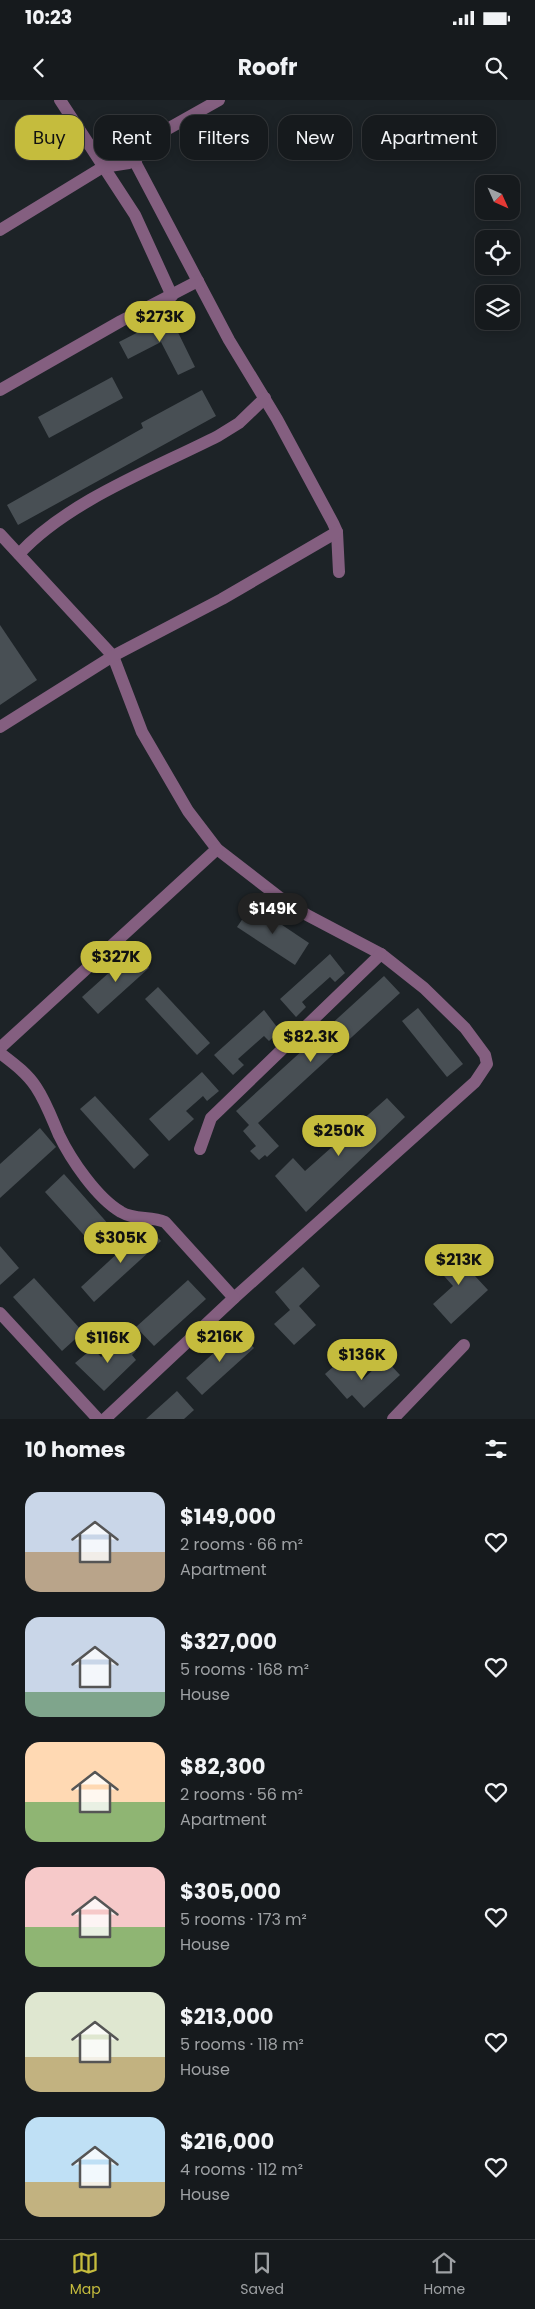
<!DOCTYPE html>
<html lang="en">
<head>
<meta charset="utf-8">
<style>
	body { margin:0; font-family:Poppins,sans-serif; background:#23272a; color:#f1f3f6; height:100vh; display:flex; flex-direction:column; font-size:19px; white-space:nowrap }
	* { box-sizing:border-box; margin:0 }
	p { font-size:16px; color:#9ea1a4 }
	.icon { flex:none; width:28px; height:28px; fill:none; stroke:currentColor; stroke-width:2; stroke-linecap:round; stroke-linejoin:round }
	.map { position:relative; height:1319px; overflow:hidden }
	.drawer { display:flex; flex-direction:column; background:#161a1d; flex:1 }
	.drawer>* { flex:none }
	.top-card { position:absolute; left:15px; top:15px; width:505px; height:45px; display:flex; gap:10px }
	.needle { width:32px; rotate:135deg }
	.fabs { position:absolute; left:475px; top:75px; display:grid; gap:10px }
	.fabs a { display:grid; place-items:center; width:45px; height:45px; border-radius:10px; background:#161a1d; box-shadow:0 2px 12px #0003,0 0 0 1px #35383b; font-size:25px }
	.price { position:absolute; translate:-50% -42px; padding:0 11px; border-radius:18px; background:#c5bc3d; color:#111; font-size:16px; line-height:32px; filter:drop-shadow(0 1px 2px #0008) }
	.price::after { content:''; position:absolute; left:50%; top:30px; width:15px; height:11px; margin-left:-8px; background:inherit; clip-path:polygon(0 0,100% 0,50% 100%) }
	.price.on { background:#222; color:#fff }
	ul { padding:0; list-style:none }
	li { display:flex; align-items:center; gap:15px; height:125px; padding:0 25px }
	li span { display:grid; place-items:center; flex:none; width:140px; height:100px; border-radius:15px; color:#555 }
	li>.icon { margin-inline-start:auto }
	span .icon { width:60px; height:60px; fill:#fffc; stroke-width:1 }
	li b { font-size:21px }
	h2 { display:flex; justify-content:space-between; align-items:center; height:60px; padding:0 25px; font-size:21px }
	.chip { padding:0 18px; border-radius:15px; background:#161a1d; box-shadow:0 2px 12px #0003,0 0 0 1px #35383b; font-size:18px; line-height:45px }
	.chip.on { background:#c5bc3d; color:#111 }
	.status { display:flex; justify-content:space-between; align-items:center; height:35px; padding:0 25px; background:#161a1d; direction:ltr }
	.status svg { height:14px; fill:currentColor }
	header { display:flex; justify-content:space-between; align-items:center; height:65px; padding:0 25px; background:#161a1d; font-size:22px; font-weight:700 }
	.tabs { display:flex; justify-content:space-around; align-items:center; height:70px; border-top:1px solid #35383b; background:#161a1d; font-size:14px; color:#9ea1a4 }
	.tabs a { display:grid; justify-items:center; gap:2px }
	.tabs .on { color:#c5bc3d }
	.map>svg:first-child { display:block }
	.building { fill:#484f54 }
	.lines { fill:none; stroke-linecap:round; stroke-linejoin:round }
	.minor { stroke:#845f80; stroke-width:12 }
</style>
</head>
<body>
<div class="status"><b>10:23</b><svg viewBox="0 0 49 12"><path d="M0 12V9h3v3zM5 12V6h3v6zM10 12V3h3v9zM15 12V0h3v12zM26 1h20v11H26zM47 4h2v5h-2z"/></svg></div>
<header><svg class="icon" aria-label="back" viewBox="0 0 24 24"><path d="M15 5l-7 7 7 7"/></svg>Roofr<svg class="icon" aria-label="search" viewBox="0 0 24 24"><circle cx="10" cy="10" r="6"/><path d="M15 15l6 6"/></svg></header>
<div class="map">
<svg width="535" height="1319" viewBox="0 0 535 1319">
	<rect width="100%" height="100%" fill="#1d2327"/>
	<g class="building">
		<path d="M169,214l26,53 -17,8 -17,-33 -33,17 -9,-17 33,-17 -1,-2z"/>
		<path d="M112,277l11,21 -74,40 -11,-21z"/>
		<path d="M202,290l14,26 -198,109 -11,-20 136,-77 -2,-5z"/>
		<path d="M0,525l37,55 -37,25z"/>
		<path d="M252,805l57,38 -14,22 -58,-38z"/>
		<path d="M133,851l16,17 -51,46 -16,-17z"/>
		<path d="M330,854l15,19 -10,9 -5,-5 -28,25 4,5 -10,10 -16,-18z"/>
		<path d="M384,876l16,17 -142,130 21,23 -12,11 -2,-2 -6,5 -9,-9 6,-5 -13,-15 6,-6 -13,-14z"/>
		<path d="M158,887l52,56 -13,12 -52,-56z"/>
		<path d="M418,908l45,56 -16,13 -45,-56z"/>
		<path d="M264,910l16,21 -11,10 -5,-5 -26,23 6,6 -11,10 -19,-20z"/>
		<path d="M202,972l17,19 -12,10 -4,-5 -17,15 8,8 -25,22 -20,-22z"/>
		<path d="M95,996l54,59 -15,14 -54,-60z"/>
		<path d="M387,998l18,19 -99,95 -31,-36 18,-18 12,13z"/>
		<path d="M40,1028l16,19 -56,51v-34z"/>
		<path d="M64,1074l46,52 -19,17 -46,-51z"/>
		<path d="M147,1126l14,15 -67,61 -13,-15z"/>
		<path d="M0,1146l19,22 -19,17z"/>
		<path d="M458,1147l22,25 -5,4 13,14 -37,34 -18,-20 20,-18 -17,-19z"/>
		<path d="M303,1167l17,19 -21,20 17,19 -22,20 -20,-21 16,-14 -15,-18z"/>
		<path d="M34,1178l49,54 -21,19 -49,-54z"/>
		<path d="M188,1180l18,19 -52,47 -18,-19z"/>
		<path d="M238,1231l16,17 -52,47 -16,-17z"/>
		<path d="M123,1237l13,14 -4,4 4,5 -32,31 -29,-28 18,-15 8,9z"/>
		<path d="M343,1258l20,21 22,-20 15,16 -36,33 -12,-13 -5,4 -22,-25z"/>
		<path d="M177,1291l17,19 -10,9h-38z"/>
	</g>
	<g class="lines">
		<g class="minor">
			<path d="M60,0l75,115 37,81"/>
			<path d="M134,60l95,180 48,79 56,104 4,9 2,40"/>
			<path d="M0,130l103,-63 26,-4 8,-5 14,-17 13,-10 55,-31"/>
			<path d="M0,290l121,-69 77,-40"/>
			<path d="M0,434l113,122 29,76 46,79 29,38 62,48 28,18 74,39 43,34 41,40 20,27 2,9 -12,18 -241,216 -129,121"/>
			<path d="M19,454c49,-53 134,-85 199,-118l21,-13 26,-25"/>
			<path d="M0,627l113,-71 109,-57 115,-67"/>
			<path d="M0,948l217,-199"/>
			<path d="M0,953c13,10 27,20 36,34 10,15 16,32 23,48 12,25 38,63 62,77 13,8 30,4 44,10l69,76"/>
			<path d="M200,1049l11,-31 170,-164"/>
			<path d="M0,1213l98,106"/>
			<path d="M393,1319l71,-74"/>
		</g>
	</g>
</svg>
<div class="fabs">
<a><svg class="needle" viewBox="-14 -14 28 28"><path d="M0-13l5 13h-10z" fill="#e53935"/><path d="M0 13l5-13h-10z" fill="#9ea1a4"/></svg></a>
<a><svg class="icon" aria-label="locate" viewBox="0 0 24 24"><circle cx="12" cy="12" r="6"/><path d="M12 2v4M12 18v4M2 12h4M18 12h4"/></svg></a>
<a><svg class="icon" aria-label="layers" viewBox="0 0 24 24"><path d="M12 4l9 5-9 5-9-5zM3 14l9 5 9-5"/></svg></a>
</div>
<b class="price" style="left:160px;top:243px">$273K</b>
<b class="price on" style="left:273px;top:835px">$149K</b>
<b class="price" style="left:116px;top:883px">$327K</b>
<b class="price" style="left:311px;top:963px">$82.3K</b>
<b class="price" style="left:339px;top:1057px">$250K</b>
<b class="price" style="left:121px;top:1164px">$305K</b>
<b class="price" style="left:459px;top:1186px">$213K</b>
<b class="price" style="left:220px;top:1263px">$216K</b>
<b class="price" style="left:108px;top:1264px">$116K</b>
<b class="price" style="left:362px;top:1281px">$136K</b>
<div class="top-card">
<a class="chip on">Buy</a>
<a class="chip">Rent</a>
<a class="chip">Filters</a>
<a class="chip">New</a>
<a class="chip">Apartment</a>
</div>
</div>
<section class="drawer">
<h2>10 homes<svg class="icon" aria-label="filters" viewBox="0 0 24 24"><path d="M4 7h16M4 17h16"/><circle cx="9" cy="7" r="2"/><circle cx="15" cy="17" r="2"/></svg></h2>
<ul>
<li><span style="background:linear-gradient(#c9d6e8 60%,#b9a48a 0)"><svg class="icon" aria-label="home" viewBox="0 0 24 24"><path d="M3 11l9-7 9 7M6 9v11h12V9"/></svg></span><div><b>$149,000</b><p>2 rooms · 66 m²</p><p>Apartment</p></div><svg class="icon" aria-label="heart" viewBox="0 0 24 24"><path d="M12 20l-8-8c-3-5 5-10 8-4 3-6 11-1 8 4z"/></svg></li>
<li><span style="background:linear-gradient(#c9d6e8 75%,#7fa58c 0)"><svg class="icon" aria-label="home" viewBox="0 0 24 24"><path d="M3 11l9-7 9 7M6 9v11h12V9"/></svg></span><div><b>$327,000</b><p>5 rooms · 168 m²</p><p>House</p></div><svg class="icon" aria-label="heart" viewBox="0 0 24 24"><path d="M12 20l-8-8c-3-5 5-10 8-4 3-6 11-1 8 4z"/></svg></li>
<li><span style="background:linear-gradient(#ffd9b3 60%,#8fb573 0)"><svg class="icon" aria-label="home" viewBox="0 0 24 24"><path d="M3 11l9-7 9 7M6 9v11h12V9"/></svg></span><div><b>$82,300</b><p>2 rooms · 56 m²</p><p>Apartment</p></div><svg class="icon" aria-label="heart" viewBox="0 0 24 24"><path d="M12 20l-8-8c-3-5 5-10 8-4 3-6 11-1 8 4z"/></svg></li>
<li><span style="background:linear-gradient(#f6c9c9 60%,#8fb573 0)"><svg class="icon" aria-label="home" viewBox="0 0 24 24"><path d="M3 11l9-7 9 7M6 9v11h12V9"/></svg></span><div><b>$305,000</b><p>5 rooms · 173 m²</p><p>House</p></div><svg class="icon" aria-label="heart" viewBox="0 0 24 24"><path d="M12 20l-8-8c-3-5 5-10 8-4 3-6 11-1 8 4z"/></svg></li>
<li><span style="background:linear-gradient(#dfe7d0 65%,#c2b280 0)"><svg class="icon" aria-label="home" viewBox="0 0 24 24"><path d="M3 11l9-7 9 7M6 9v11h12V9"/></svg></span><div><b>$213,000</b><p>5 rooms · 118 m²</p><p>House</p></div><svg class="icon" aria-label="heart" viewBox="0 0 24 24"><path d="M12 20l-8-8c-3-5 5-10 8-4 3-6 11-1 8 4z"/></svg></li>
<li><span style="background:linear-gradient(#bfe0f5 65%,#c2b280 0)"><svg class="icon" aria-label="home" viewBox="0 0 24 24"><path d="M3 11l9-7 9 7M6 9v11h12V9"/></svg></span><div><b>$216,000</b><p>4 rooms · 112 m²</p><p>House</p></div><svg class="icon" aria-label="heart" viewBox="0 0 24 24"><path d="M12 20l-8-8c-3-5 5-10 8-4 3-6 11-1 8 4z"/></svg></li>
</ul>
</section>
<nav class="tabs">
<a class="on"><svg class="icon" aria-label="map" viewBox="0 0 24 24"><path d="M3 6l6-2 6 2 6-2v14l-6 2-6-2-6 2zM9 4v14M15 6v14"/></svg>Map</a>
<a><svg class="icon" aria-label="saved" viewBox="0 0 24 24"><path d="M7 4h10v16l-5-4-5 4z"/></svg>Saved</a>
<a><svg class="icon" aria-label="home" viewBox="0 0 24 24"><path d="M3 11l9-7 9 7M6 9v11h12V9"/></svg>Home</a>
</nav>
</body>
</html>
